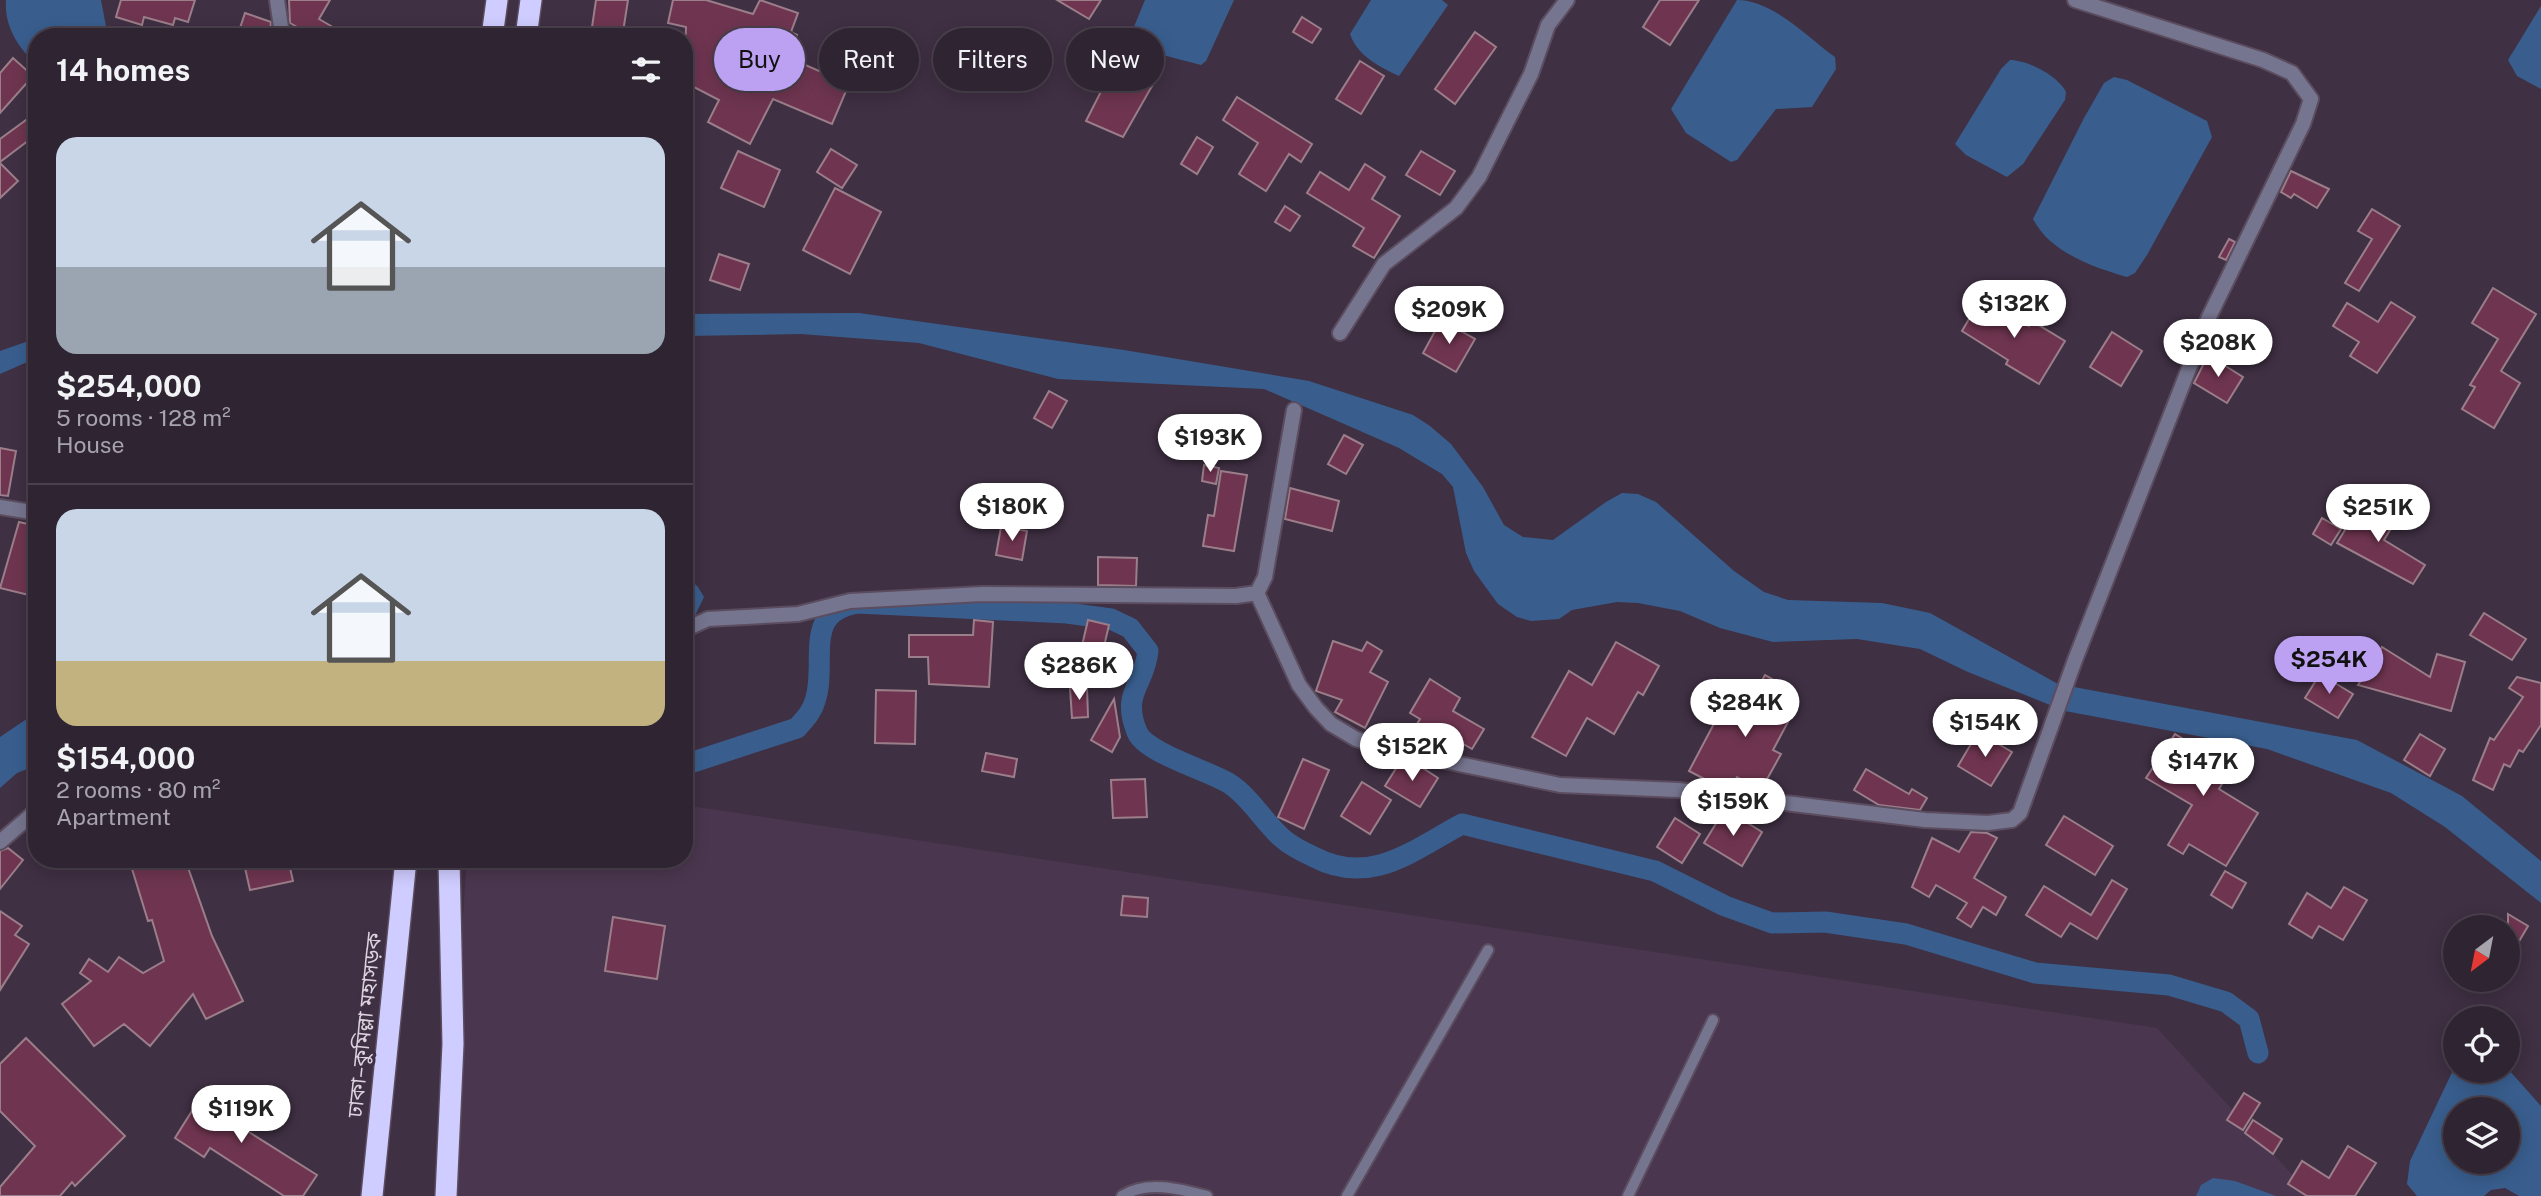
<!DOCTYPE html>
<html lang="en">
<head>
<meta charset="utf-8">
<style>
	body { margin:0; font-family:"Public Sans","Noto Sans Bengali",sans-serif; background:#3b303e; color:#f1f3f6; height:100vh; display:flex; flex-direction:column; font-size:26px; white-space:nowrap }
	* { box-sizing:border-box; margin:0 }
	p { font-size:23px; color:#a7a4ac }
	.icon { flex:none; width:38px; height:38px; fill:none; stroke:currentColor; stroke-width:2; stroke-linecap:round; stroke-linejoin:round }
	.map { position:relative; flex:1; overflow:hidden }
	.side { position:absolute; left:28px; top:28px; width:665px; height:840px; display:flex; flex-direction:column; background:#2f2432; border-radius:28px; box-shadow:0 4px 18px #0003,0 0 0 2px #4a414d }
	.side>* { flex:none }
	.hud { position:absolute; left:714px; top:28px; width:665px; height:63px; display:flex; gap:14px }
	.needle { width:46px; rotate:212deg }
	.controls { position:absolute; left:2443px; top:915px; display:grid; gap:14px }
	.controls a { display:grid; place-items:center; width:77px; height:77px; border-radius:50%; background:#2f2432; box-shadow:0 4px 18px #0003,0 0 0 2px #4a414d; font-size:35px }
	.price { position:absolute; translate:-50% -60px; padding:0 16px; border-radius:24px; background:#fff; color:#222; font-size:23px; line-height:46px; filter:drop-shadow(0 2px 4px #0008) }
	.price::after { content:''; position:absolute; left:50%; top:42px; width:21px; height:16px; margin-left:-10px; background:inherit; clip-path:polygon(0 0,100% 0,50% 100%) }
	.price.active { background:#bca0f2; color:#111 }
	ul { padding:0; list-style:none }
	li { display:grid; align-content:center; gap:14px; height:371px; padding:0 28px }
	li+li { border-top:2px solid #4a414d }
	li span { display:grid; place-items:center; height:217px; border-radius:21px; color:#555 }
	li>.icon { margin-inline-start:auto }
	span .icon { width:126px; height:126px; fill:#fffc; stroke-width:1 }
	li b { font-size:30px }
	h2 { display:flex; justify-content:space-between; align-items:center; height:84px; padding:0 28px; font-size:30px }
	.pill { padding:0 24px; border-radius:32px; background:#2f2432; box-shadow:0 4px 18px #0003,0 0 0 2px #4a414d; font-size:24px; line-height:63px }
	.pill.active { background:#bca0f2; color:#111 }
	.map>svg:first-child { display:block }
	.built { fill:#4b364f }
	.water { fill:#395e8e; fill-rule:evenodd }
	.lines { fill:none; stroke-linecap:round; stroke-linejoin:round }
	.canal { stroke:#395e8e; stroke-width:21 }
	.building { fill:#6f3550; stroke:#9b7e8a; stroke-width:2 }
	.lane-casing { stroke:#5b4d5f; stroke-width:14 }
	.street-casing { stroke:#5b4d5f; stroke-width:18 }
	.highway-casing { stroke:#5b4d5f; stroke-width:24 }
	.lane { stroke:#76758f; stroke-width:10 }
	.street { stroke:#76758f; stroke-width:14 }
	.highway { stroke:#cfccff; stroke-width:21 }
	.labels { text-anchor:middle; dominant-baseline:central; stroke-width:6; stroke-linejoin:round; paint-order:stroke }
	.street-label { font-size:21px; fill:#ddd3df; stroke:#3f3043 }
</style>
</head>
<body>
<div class="map">
<svg width="2541" height="1196" viewBox="0 0 2541 1196">
	<rect width="100%" height="100%" fill="#3f3043"/>
	<path class="built" d="M684,805l1473,223 155,168h-1869l24,-337h217z"/>
	<g class="water">
		<path d="M6,0h95l7,37h-71v27c-19,-15 -33,-39 -31,-64z"/>
		<path d="M1145,0h89l-28,61 -5,4 -42,-11 -26,-14 -2,-6z"/>
		<path d="M1371,0h71l6,5 -49,71c-20,-9 -42,-21 -49,-42z"/>
		<path d="M1737,0c36,0 70,37 98,57l1,12 -24,38 -36,2 -39,51 -6,2 -45,-29 -15,-24z"/>
		<path d="M2541,6v83l-24,-13 -9,-16z"/>
		<path d="M2010,60c18,0 48,16 56,32l-1,8 -42,64 -16,13 -41,-22 -11,-11 46,-75z"/>
		<path d="M2114,77l13,3 80,41 5,16 -65,118 -12,18 -8,4c-35,-10 -77,-25 -94,-58l51,-101 20,-35z"/>
		<path d="M859,313l265,37 185,31 104,34 17,11 21,18 32,43 21,38 19,12 30,3 53,-38 16,-9 16,1 18,8 78,69 30,21 24,8 94,3 48,10 128,71 299,56 105,56 79,65v42l-96,-76 -54,-34 -124,-44 -202,-38 -97,-39 -48,-23 -63,-10 -84,3 -53,-14 -40,-17 -42,-8 -21,-1 -45,8 -13,9 -28,2 -14,-4 -19,-13 -24,-33 -8,-18 -13,-66 -11,-13 -43,-26 -135,-59 -206,-10 -139,-36 -118,-9 -117,2v-22z"/>
		<path d="M37,338v24l-12,1 -25,11v-23z"/>
		<path d="M684,573l14,14 6,10 -12,25h-8z"/>
		<path d="M37,712v53l-20,8 -17,15v-51z"/>
		<path d="M2455,1066v5l53,-2 33,37v90h-22l-14,-8 -14,2 -7,6h-67l-10,-12 3,-23zM2455,1110h53v52h-53z"/>
		<path d="M2213,1178l22,3 41,15h-80l5,-11z"/>
	</g>
	<g class="lines">
		<path class="canal" d="M684,765l113,-37c8,-9 15,-16 18,-27 13,-38 -14,-90 43,-98l209,10 44,6 19,9 18,23c-4,36 -27,41 -11,81 8,21 73,39 93,52 20,13 34,38 52,54 9,8 21,14 32,19 57,30 99,-7 148,-33l193,47 70,35 47,17 53,-1 81,12 129,39 134,12 57,17 23,17 9,34"/>
	</g>
	<g class="building">
		<path d="M121,0h74l-7,22 -13,-4 -2,7 -29,-8 -2,8 -26,-8z"/>
		<path d="M289,0h41l-11,19 31,18h-35l-25,-14z"/>
		<path d="M596,0h32l-5,32 -31,-5z"/>
		<path d="M673,0h33l47,14 7,-14 38,13 -7,19 6,3 -10,22 62,27 -17,40 -59,-25 -23,45 -42,-22 11,-22 -35,-18 2,-55 -18,-4z"/>
		<path d="M1057,0h44l-12,19z"/>
		<path d="M1660,0h39l-29,45 -27,-18z"/>
		<path d="M245,13l26,9 -2,15h-32z"/>
		<path d="M1302,17l19,12 -9,14 -19,-11z"/>
		<path d="M1475,32l21,15 -41,57 -20,-15z"/>
		<path d="M1121,52l39,20 -37,65 -37,-16z"/>
		<path d="M13,58l20,18 -33,37v-40z"/>
		<path d="M1019,58l19,8 -11,23 -19,-9z"/>
		<path d="M1360,61l24,15 -23,38 -25,-15z"/>
		<path d="M1237,97l75,47 -11,18 -12,-8 -23,37 -27,-17 19,-31 -35,-23z"/>
		<path d="M37,112v22l-37,28v-23z"/>
		<path d="M1197,137l16,10 -16,27 -16,-10z"/>
		<path d="M831,149l26,16 -15,23 -25,-16z"/>
		<path d="M738,151l42,19 -16,37 -43,-19z"/>
		<path d="M1421,151l34,20 -15,24 -34,-20z"/>
		<path d="M0,163l18,18 -18,17z"/>
		<path d="M1365,164l20,13 -13,22 28,17 -26,42 -21,-12 11,-18 -57,-35 13,-21 29,18z"/>
		<path d="M2291,171l38,18 -12,19 -23,-14 -3,4 -10,-6z"/>
		<path d="M835,188l46,24 -31,62 -47,-24z"/>
		<path d="M1285,206l15,10 -10,15 -15,-9z"/>
		<path d="M2372,209l28,17 -41,65 -14,-8 27,-44 -14,-8z"/>
		<path d="M2229,239l6,3 -9,18 -7,-3z"/>
		<path d="M719,254l30,10 -9,26 -30,-10z"/>
		<path d="M2493,288l43,26 -35,57 19,12 -26,45 -32,-19 13,-22 -5,-2 28,-46 -26,-16z"/>
		<path d="M1982,297l47,29 3,-5 33,20 -26,43 -33,-20 2,-4 -46,-29z"/>
		<path d="M2391,302l24,15 -38,56 -27,-17 9,-14 -26,-16 14,-23 31,19z"/>
		<path d="M1441,320l34,19 -19,33 -33,-19z"/>
		<path d="M2112,332l30,19 -21,35 -31,-19z"/>
		<path d="M2208,355l35,22 -16,26 -33,-20z"/>
		<path d="M1049,391l18,10 -15,27 -18,-10z"/>
		<path d="M1344,435l19,10 -17,29 -18,-10z"/>
		<path d="M0,448l16,3 -8,45 -8,-1z"/>
		<path d="M1204,465l15,3 -3,16 -14,-3z"/>
		<path d="M1221,471l26,4 -13,76 -31,-5 5,-31 6,1z"/>
		<path d="M1290,488l49,13 -7,30 -47,-12z"/>
		<path d="M2362,502l33,20 -11,18 41,25 -12,19 -76,-41z"/>
		<path d="M2322,518l19,11 -10,16 -18,-11z"/>
		<path d="M19,522l18,4v71l-37,-9z"/>
		<path d="M1001,527l26,4 -5,29 -26,-5z"/>
		<path d="M1098,557l39,1 -1,28 -38,-1z"/>
		<path d="M2484,613l42,26 -14,21 -42,-25z"/>
		<path d="M974,620l19,2 -4,65 -60,-3 -1,-27h-19v-22h64z"/>
		<path d="M1088,620l21,5 -7,30 -21,-5z"/>
		<path d="M1333,641l29,10 5,-9 15,9 -12,21 18,10 -23,46 -30,-16 7,-12 -26,-9z"/>
		<path d="M1616,642l43,24 -16,29 -5,-3 -24,42 -27,-16 -21,38 -34,-19 37,-66 23,14z"/>
		<path d="M2382,647l48,30 7,-23 28,8 -14,49 -93,-26z"/>
		<path d="M1037,650h23l1,25h-24z"/>
		<path d="M2320,674l33,20 -15,24 -33,-20z"/>
		<path d="M1765,675l30,17 -15,26 8,4 -15,28 8,4 -20,36 -24,-13 -5,10 -16,-2 -27,-14 38,-72 18,11z"/>
		<path d="M2517,677l24,6v42l-18,27 -4,-2 -9,17 -6,-3 -11,26 -20,-10 17,-42 4,2 29,-43 -14,-9z"/>
		<path d="M1430,679l30,19 -7,13 31,18 -12,20 -33,-19 -11,18 -22,-6 14,-23 -10,-6z"/>
		<path d="M1087,687l1,30 -16,1 -2,-30z"/>
		<path d="M876,690l40,1 -1,53 -40,-1z"/>
		<path d="M1114,699l6,38 -8,15 -21,-12z"/>
		<path d="M1978,732l34,20 -21,34 -33,-20z"/>
		<path d="M2175,734l30,18 7,-13 27,16 -20,34 39,24 -32,53 -37,-22 -6,10 -15,-9 24,-40 -46,-27z"/>
		<path d="M2420,734l25,15 -15,27 -26,-16z"/>
		<path d="M986,753l31,6 -3,18 -32,-6z"/>
		<path d="M1303,759l26,11 -25,59 -26,-12z"/>
		<path d="M1400,762l18,3 20,13 -18,29 -35,-21z"/>
		<path d="M1866,769l43,25 3,-5 15,9 -7,12 -41,-5 -25,-15z"/>
		<path d="M1145,779l2,38 -34,1 -2,-38z"/>
		<path d="M1362,782l29,18 -21,34 -29,-18z"/>
		<path d="M1725,809l37,23 -20,34 -38,-23z"/>
		<path d="M2064,816l49,30 -18,29 -49,-30z"/>
		<path d="M1675,818l25,16 -18,29 -25,-16z"/>
		<path d="M1971,832l16,1 10,5 -23,40 32,19 -10,18 -13,-8 -12,20 -14,-9 10,-15 -31,-18 -7,12 -17,-10 20,-49 27,14z"/>
		<path d="M8,848l15,12 -23,29v-38z"/>
		<path d="M129,859h56l27,77 31,65 -37,18 -13,-25 -43,52 -26,-22 -30,22 -32,-42 29,-23 -11,-8 9,-14 19,13 11,-15 24,16 21,-12 -12,-41 -4,1z"/>
		<path d="M243,859h45l5,22 -43,9z"/>
		<path d="M2225,871l21,12 -14,25 -21,-13z"/>
		<path d="M2112,880l15,9 -30,50 -27,-16 -9,14 -35,-22 18,-29 47,29z"/>
		<path d="M2344,887l23,13 -24,40 -24,-14 -7,12 -23,-14 18,-31 24,15z"/>
		<path d="M1123,896l25,2 -1,19 -26,-2z"/>
		<path d="M0,911l22,15 -7,9 14,9 -29,46z"/>
		<path d="M2508,914l20,12 -20,34z"/>
		<path d="M613,917l52,9 -8,53 -52,-8z"/>
		<path d="M26,1038l99,98 -50,50 -3,-4 -12,14h-60v-9l35,-41 -35,-35v-47z"/>
		<path d="M207,1087l42,27 -8,13 76,48 -14,21h-19l-74,-48 -6,9 -29,-19z"/>
		<path d="M2244,1093l16,10 -17,27 -16,-10z"/>
		<path d="M2253,1120l29,19 -9,15 -28,-21z"/>
		<path d="M2348,1146l28,17 -21,33h-48l-19,-12 14,-23 27,17z"/>
	</g>
	<g class="lines">
		<defs>
			<g id="lane">
				<path d="M1122,1196c25,-16 58,-7 85,0"/>
				<path d="M1347,1196l141,-246"/>
				<path d="M1628,1196l85,-176"/>
			</g>
			<g id="street">
				<path d="M277,0l4,27 -3,10"/>
				<path d="M1340,333l44,-69 72,-56 23,-31 52,-103 17,-49 19,-25"/>
				<path d="M0,507l37,6"/>
				<path d="M1257,593l42,92 17,23 15,16 25,15 31,10 173,36 118,5 247,30 63,3 24,-3 8,-7 55,-153 134,-343 94,-193 8,-25 -19,-26 -29,-13 -188,-60"/>
				<path d="M684,630l24,-11 90,-5 52,-13 132,-7 254,2 21,-3 8,-16 29,-167"/>
				<path d="M0,842l37,-32"/>
			</g>
			<g id="highway">
				<path d="M492,37l5,-37"/>
				<path d="M526,37l5,-37"/>
				<path d="M372,1196l34,-337"/>
				<path d="M446,1196l7,-152 -4,-185"/>
			</g>
		</defs>
		<use href="#lane" class="lane-casing"/>
		<use href="#street" class="street-casing"/>
		<use href="#highway" class="highway-casing"/>
		<use href="#lane" class="lane"/>
		<use href="#street" class="street"/>
		<use href="#highway" class="highway"/>
	</g>
	<g class="labels">
		<g class="street-label">
			<text transform="translate(364 1025) rotate(-84)">ঢাকা–কুমিল্লা মহাসড়ক</text>
		</g>
	</g>
</svg>
<div class="controls">
<a><svg class="needle" viewBox="-14 -14 28 28"><path d="M0-13l5 13h-10z" fill="#e53935"/><path d="M0 13l5-13h-10z" fill="#a7a4ac"/></svg></a>
<a><svg class="icon" aria-label="locate" viewBox="0 0 24 24"><circle cx="12" cy="12" r="6"/><path d="M12 2v4M12 18v4M2 12h4M18 12h4"/></svg></a>
<a><svg class="icon" aria-label="layers" viewBox="0 0 24 24"><path d="M12 4l9 5-9 5-9-5zM3 14l9 5 9-5"/></svg></a>
</div>
<b class="price" style="left:2014px;top:340px">$132K</b>
<b class="price" style="left:1449px;top:346px">$209K</b>
<b class="price" style="left:2218px;top:379px">$208K</b>
<b class="price" style="left:1210px;top:474px">$193K</b>
<b class="price" style="left:1012px;top:543px">$180K</b>
<b class="price" style="left:2378px;top:544px">$251K</b>
<b class="price active" style="left:2329px;top:696px">$254K</b>
<b class="price" style="left:1079px;top:702px">$286K</b>
<b class="price" style="left:1745px;top:739px">$284K</b>
<b class="price" style="left:1985px;top:759px">$154K</b>
<b class="price" style="left:1412px;top:783px">$152K</b>
<b class="price" style="left:2203px;top:798px">$147K</b>
<b class="price" style="left:1733px;top:838px">$159K</b>
<b class="price" style="left:241px;top:1145px">$119K</b>
<div class="hud">
<a class="pill active">Buy</a>
<a class="pill">Rent</a>
<a class="pill">Filters</a>
<a class="pill">New</a>
</div>
<section class="side">
<h2>14 homes<svg class="icon" aria-label="filters" viewBox="0 0 24 24"><path d="M4 7h16M4 17h16"/><circle cx="9" cy="7" r="2"/><circle cx="15" cy="17" r="2"/></svg></h2>
<ul>
<li><span style="background:linear-gradient(#c9d6e8 60%,#9aa5b1 0)"><svg class="icon" aria-label="home" viewBox="0 0 24 24"><path d="M3 11l9-7 9 7M6 9v11h12V9"/></svg></span><div><b>$254,000</b><p>5 rooms · 128 m²</p><p>House</p></div></li>
<li><span style="background:linear-gradient(#c9d6e8 70%,#c2b280 0)"><svg class="icon" aria-label="home" viewBox="0 0 24 24"><path d="M3 11l9-7 9 7M6 9v11h12V9"/></svg></span><div><b>$154,000</b><p>2 rooms · 80 m²</p><p>Apartment</p></div></li>
</ul>
</section>
</div>
</body>
</html>
